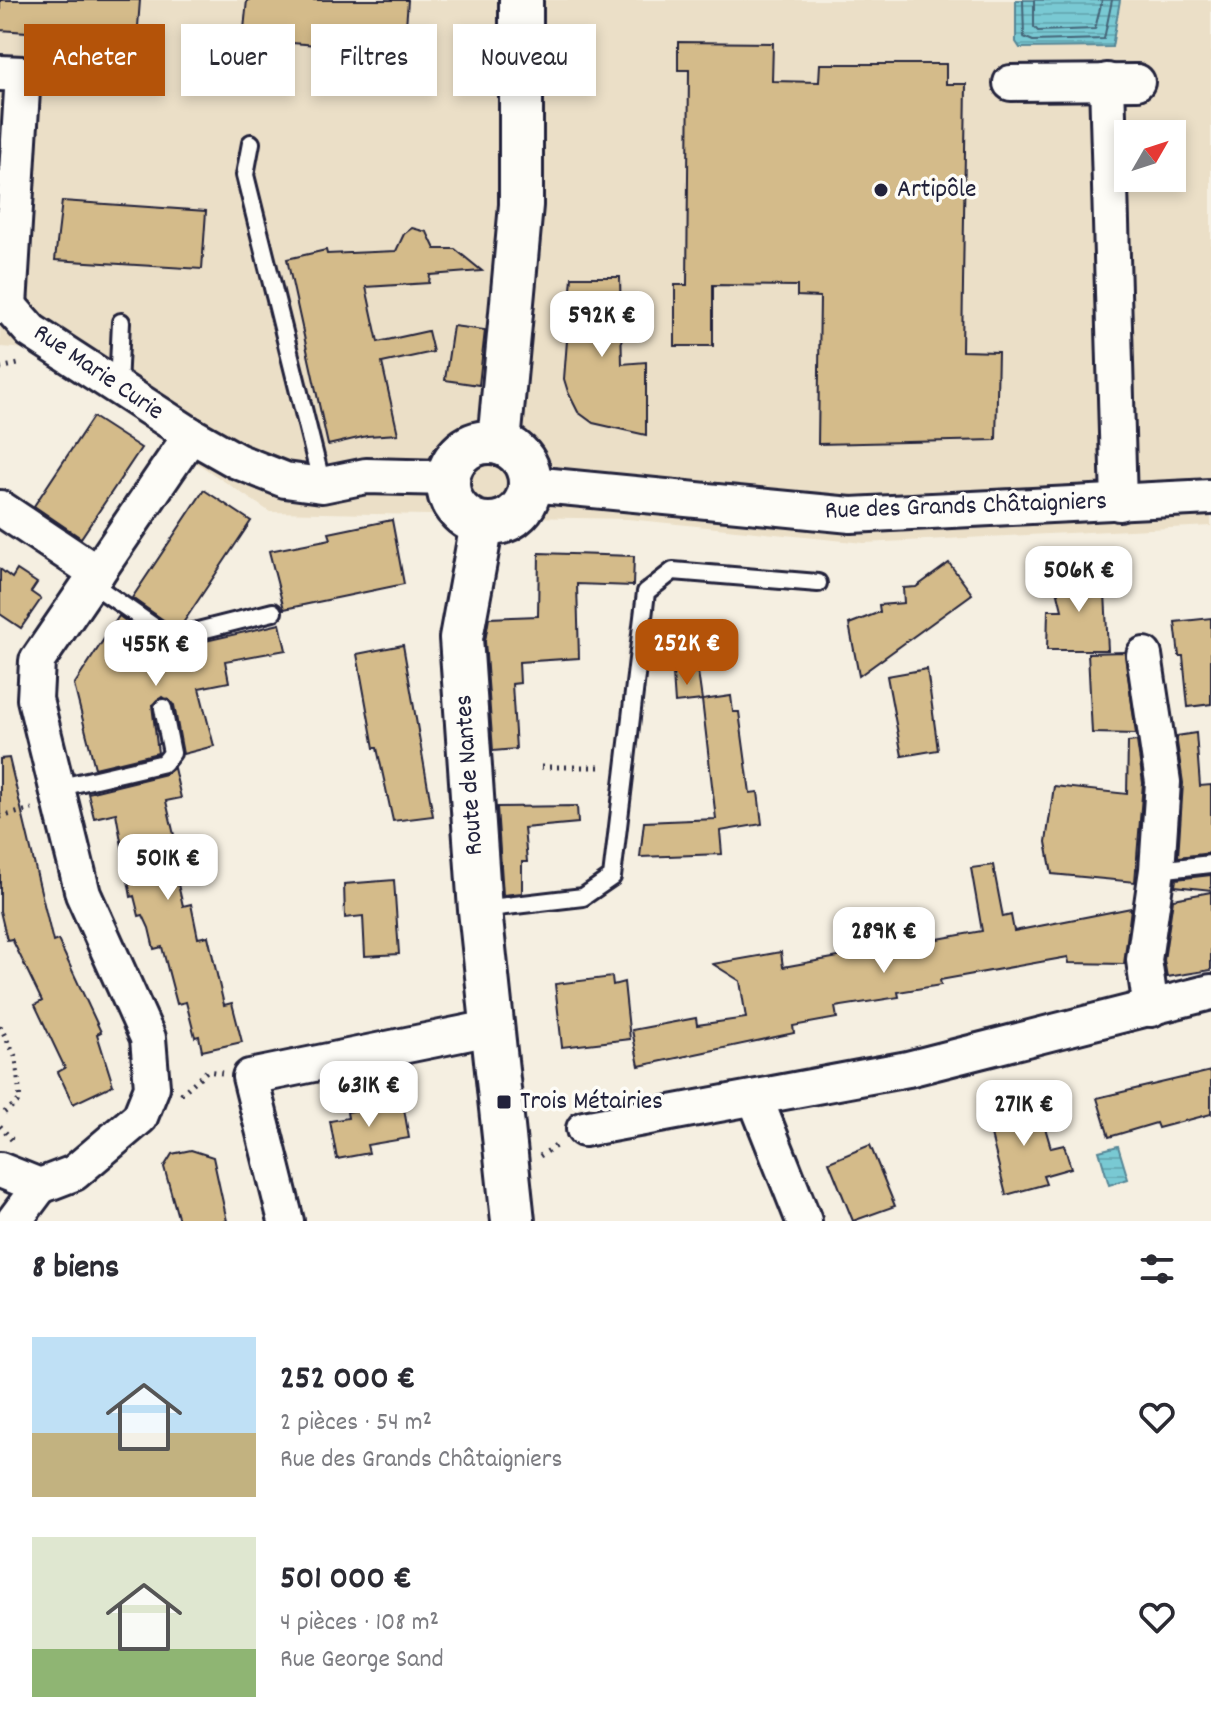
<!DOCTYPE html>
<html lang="fr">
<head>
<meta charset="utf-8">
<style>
	body { margin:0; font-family:Dekko,sans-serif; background:#f7f7f7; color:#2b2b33; height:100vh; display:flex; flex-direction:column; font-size:30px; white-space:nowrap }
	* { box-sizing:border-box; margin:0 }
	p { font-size:26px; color:#7c7c81 }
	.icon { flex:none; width:44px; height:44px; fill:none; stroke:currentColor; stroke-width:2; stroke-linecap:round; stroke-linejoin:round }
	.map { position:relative; height:1221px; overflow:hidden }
	.sheet { display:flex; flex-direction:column; background:#fff; flex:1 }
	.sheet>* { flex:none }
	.banner { position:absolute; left:24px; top:24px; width:800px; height:72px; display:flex; gap:16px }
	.needle { width:52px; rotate:51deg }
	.fabs { position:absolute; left:1114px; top:120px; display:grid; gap:16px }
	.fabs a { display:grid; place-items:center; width:72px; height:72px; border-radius:0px; background:#fff; box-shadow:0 4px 12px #0003; font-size:40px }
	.price { position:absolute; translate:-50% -68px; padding:0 18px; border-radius:16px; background:#fff; color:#222; font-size:26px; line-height:52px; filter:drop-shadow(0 2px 4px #0008) }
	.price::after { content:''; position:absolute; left:50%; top:48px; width:24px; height:18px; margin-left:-12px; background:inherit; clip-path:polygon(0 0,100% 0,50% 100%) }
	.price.active { background:#b45309; color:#fff }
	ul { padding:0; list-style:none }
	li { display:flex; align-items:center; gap:24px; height:200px; padding:0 32px }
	li span { display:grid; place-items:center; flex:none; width:224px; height:160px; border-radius:0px; color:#555 }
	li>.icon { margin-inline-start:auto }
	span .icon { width:96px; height:96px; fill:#fffc; stroke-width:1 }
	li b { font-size:34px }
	h2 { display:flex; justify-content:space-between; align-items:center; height:96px; padding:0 32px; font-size:34px }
	.tag { padding:0 28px; border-radius:0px; background:#fff; box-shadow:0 4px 12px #0003; font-size:28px; line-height:72px }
	.tag.active { background:#b45309; color:#fff }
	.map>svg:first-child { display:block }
	.built { fill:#ebdfc7; fill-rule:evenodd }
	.water { fill:url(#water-rules); stroke:#568696; stroke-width:2 }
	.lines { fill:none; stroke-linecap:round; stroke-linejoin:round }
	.shore { stroke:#456578; stroke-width:2 }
	.building { fill:#d4bb8a; stroke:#22223b; stroke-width:2 }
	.service-casing { stroke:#22223b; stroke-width:22 }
	.minor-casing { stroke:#22223b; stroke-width:40 }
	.tertiary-casing { stroke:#22223b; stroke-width:48 }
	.path { stroke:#22223b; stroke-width:5; stroke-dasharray:2 6; stroke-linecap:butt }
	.service { stroke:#fdfcf7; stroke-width:16 }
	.minor { stroke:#fdfcf7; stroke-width:34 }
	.tertiary { stroke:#fdfcf7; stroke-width:42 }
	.poi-dot { fill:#22223b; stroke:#fdfcf7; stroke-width:3 }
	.labels { text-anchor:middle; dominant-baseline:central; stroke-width:7; stroke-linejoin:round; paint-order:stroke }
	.poi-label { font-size:26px; fill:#22223b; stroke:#fdfcf7; text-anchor:start }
	.street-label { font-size:26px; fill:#22223b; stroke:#fdfcf7 }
</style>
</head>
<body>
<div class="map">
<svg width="1211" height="1221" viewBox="0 0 1211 1221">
	<defs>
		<pattern id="water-rules" width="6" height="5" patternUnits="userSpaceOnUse" patternTransform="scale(2)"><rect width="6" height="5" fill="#79c9d3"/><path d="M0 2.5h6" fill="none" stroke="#68acb6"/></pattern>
	</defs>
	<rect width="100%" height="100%" fill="#f5efe1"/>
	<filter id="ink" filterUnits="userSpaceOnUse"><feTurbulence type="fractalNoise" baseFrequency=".0125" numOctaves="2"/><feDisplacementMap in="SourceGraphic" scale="16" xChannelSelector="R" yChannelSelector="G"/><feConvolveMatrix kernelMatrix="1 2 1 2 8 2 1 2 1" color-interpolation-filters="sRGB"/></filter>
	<g filter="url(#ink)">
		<path class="built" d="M0,0h1211v526l-347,17 -236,-24 -358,-7 -243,-163 -27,-2zM1128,134h44v44h-44z"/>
		<g class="water">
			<path d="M1016,0h104l-8,47 -92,1 -4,-6z"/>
			<path d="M1118,1146l10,33 -19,6 -10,-34z"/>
		</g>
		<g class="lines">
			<g class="shore">
				<path d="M1023,0l1,37 9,4 71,-2 8,-39"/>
				<path d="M1034,0v27l4,4 57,-2 7,-29"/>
			</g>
		</g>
		<g class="building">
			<path d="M0,0h140l-3,40 -137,-10z"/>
			<path d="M247,0h161l-4,52 -161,-13z"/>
			<path d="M678,42l95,1 -1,38 47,1 1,-18h126v20h20l-4,267 36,1 -2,88 -178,4 2,-147 -23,-1v-10l-84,-1v61h-38v-61h12l2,-215h-11z"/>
			<path d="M62,201l144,10 -4,58 -147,-9z"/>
			<path d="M412,228l15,4 8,17h20l27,22 -52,4 -1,8 -63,4 12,55 50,-11 5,21 -51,11 16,71 -31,2 -39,9 -41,-186 39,-9 1,4 69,-3 8,-17z"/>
			<path d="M572,277h48l2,87 24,-2v73l-53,-12 -15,-11 -10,-20 -4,-13z"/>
			<path d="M453,326l32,4 -6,55 -34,-5z"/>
			<path d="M93,417l48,31 -60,90 -47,-32z"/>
			<path d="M204,490l47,31 -68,102 -11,3 -40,-28z"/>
			<path d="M392,520l12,64 -120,25 -15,-58 62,-12 -2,-6z"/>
			<path d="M539,553l95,3 -1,30 -56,-2 2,74 -60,4 1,21 -8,1 4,65 -23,2 -8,-110 4,-23 49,-2z"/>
			<path d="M949,563l23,31 -113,82 -10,-52 31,-12 -1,-7 25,-2 -1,-15 13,-1z"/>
			<path d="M0,569l12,9 5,-8 20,13 -6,9 10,7 -20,29 -21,-14z"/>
			<path d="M1099,569l1,24h5l3,57h-61l1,-40h14l-8,-33z"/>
			<path d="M119,616l47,34 114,-26 6,26 -61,11 4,21 -30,6 15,58 -31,8 -9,-49 -12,-8 -10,8 6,48 -63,15 -21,-83z"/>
			<path d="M1211,618v86l-23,3 -5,-51h-4l-4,-34z"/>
			<path d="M403,645l30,171 -40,5 -16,-73h-3l-17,-94z"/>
			<path d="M1125,652l11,82 -44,-1 -4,-80z"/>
			<path d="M927,669l11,81 -36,6 -15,-80z"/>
			<path d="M698,672l4,28 -27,3 -2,-29z"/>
			<path d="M731,696l2,16h6l11,81 8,-1 4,32 -42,7 2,23 -82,3 4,-35 72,-3 -14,-119z"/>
			<path d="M1196,733l4,53 11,-1v68l-33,4 5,-74 -7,-47z"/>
			<path d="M1137,741l6,42 -8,99 -83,-8 -6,-32 8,-56 73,8 1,-52z"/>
			<path d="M9,758l44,184 5,-2 43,92 -4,2 16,51 -40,19 -15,-32 7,-4 -30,-63 7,-4 -30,-62 -5,1 -7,-29v-152z"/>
			<path d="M174,768l7,30 -15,3 8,34 -7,2 16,69 8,-2 7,34 10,-2 16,69 8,-2 10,39 -40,9 -3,-15 -4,1 -9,-35 -9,2 -15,-57 -8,2 -5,-21 -6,-13 -4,1 -5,-20 -3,1 -15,-84 -22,5 -6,-25 78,-19z"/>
			<path d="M577,806l1,17 -54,5 3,34h-5v31l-19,2 -6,-88z"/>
			<path d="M993,865l10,52 8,-2 3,16 117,-23 -7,56 -55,-1 -1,-6 -128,23 1,5 -43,7 1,5 -64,10 2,11 -44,8 1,7 -155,33 -7,-36 64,-12 1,7 49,-7 -6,-37 -27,-17 68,-12 2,15 199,-36 -11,-63z"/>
			<path d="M1211,875v15l-36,-4 1,-7z"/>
			<path d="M394,880l5,74 -34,2 -2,-40 -18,2 -1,-34z"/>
			<path d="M1211,892v78l-44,7 -3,-17 9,-61z"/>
			<path d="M612,977l1,8 11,-3 6,57 -68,8 -7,-63z"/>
			<path d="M1211,1071v43l-53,14 -2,-5 -47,14 -12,-39z"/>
			<path d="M1037,1100l14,48 13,-3 7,23 -28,8 3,8 -40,11 -20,-80z"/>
			<path d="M403,1103l6,35 -42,7 2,8 -32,6 -7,-38 18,-3 -1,-6z"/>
			<path d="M870,1145l25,61 -42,15 -24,-59z"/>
			<path d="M191,1150l22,7 14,64h-48l-15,-54 8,-13z"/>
		</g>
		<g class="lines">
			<defs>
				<g id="service">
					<path d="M251,143l-6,32 77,310"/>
					<path d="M118,387l3,-65"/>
					<path d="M91,583l79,55 103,-26"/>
					<path d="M57,788l107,-25 8,-10 -9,-45"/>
					<path d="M1157,870l54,-6"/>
					<path d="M481,909l102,-12 29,-20 34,-285 27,-21 145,12"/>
				</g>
				<g id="minor">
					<path d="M0,73l23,1 -14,232"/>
					<path d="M1107,81l12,422"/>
					<path d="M1011,83l126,-1"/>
					<path d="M0,306h9l22,25 160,104 46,26 48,19 37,5 44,-9 82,2"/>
					<path d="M531,484l320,31 360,-18"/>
					<path d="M0,508l97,65"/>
					<path d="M1144,655l19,127 -6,88 -13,90 7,49"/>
					<path d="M755,1098l49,123"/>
					<path d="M584,1129l324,-60 303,-77"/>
					<path d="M0,1170l40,16"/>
					<path d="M40,1186l34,-13 66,-56 12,-30 -4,-49 -65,-144 -48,-195 2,-38 154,-226"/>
					<path d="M14,1221l26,-35"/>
					<path d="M286,1221l-36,-144 240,-49"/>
				</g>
				<g id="tertiary">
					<circle cx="489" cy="483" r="41"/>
					<path d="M499,443l22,-238v-205"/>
					<path d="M482,524l-21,114 19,272 33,311"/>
				</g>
			</defs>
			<use href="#service" class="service-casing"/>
			<use href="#minor" class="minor-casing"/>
			<use href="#tertiary" class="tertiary-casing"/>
			<g class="path">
				<path d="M0,368l23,-5"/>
				<path d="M541,767h63"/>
				<path d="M0,817l32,-8"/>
				<path d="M0,1026l16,32 4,42 -20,16"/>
				<path d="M181,1094l26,-23 15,2"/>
				<path d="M0,1126l12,14"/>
				<path d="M540,1156l19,-12"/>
			</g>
			<use href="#service" class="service"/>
			<use href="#minor" class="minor"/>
			<use href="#tertiary" class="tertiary"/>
		</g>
	</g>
	<g class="poi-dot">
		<circle cx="881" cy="190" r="8"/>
		<rect x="496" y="1094" width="16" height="16" rx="4"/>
	</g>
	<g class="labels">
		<g class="poi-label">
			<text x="897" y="190">Artipôle</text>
			<text x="520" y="1102">Trois Métairies</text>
		</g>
		<g class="street-label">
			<text transform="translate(98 373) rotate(34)">Rue Marie Curie</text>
			<text transform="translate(966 507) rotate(-2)">Rue des Grands Châtaigniers</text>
			<text transform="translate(470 775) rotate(-94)">Route de Nantes</text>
		</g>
	</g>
</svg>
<div class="fabs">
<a><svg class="needle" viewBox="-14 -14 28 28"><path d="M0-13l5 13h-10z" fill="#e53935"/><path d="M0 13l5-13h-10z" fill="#7c7c81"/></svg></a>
</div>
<b class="price" style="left:602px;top:359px">592K €</b>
<b class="price" style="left:1079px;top:614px">506K €</b>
<b class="price active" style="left:687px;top:687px">252K €</b>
<b class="price" style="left:156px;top:688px">455K €</b>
<b class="price" style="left:168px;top:902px">501K €</b>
<b class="price" style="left:884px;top:975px">289K €</b>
<b class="price" style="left:369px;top:1129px">631K €</b>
<b class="price" style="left:1024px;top:1148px">271K €</b>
<div class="banner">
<a class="tag active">Acheter</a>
<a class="tag">Louer</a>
<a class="tag">Filtres</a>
<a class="tag">Nouveau</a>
</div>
</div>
<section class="sheet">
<h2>8 biens<svg class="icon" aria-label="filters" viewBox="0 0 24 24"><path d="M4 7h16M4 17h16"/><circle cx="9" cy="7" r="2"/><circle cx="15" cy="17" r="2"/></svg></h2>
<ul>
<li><span style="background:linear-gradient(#bfe0f5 60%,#c2b280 0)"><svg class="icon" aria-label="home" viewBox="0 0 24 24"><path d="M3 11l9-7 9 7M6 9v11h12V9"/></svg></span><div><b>252 000 €</b><p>2 pièces · 54 m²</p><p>Rue des Grands Châtaigniers</p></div><svg class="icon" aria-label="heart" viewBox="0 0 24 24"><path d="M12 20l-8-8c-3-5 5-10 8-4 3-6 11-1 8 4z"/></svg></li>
<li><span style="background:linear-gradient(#dfe7d0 70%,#8fb573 0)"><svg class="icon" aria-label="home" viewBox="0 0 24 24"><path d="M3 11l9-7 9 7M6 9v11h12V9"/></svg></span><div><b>501 000 €</b><p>4 pièces · 108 m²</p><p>Rue George Sand</p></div><svg class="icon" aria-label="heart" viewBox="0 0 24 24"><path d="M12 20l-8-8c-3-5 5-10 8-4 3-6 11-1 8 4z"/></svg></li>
</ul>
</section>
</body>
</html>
